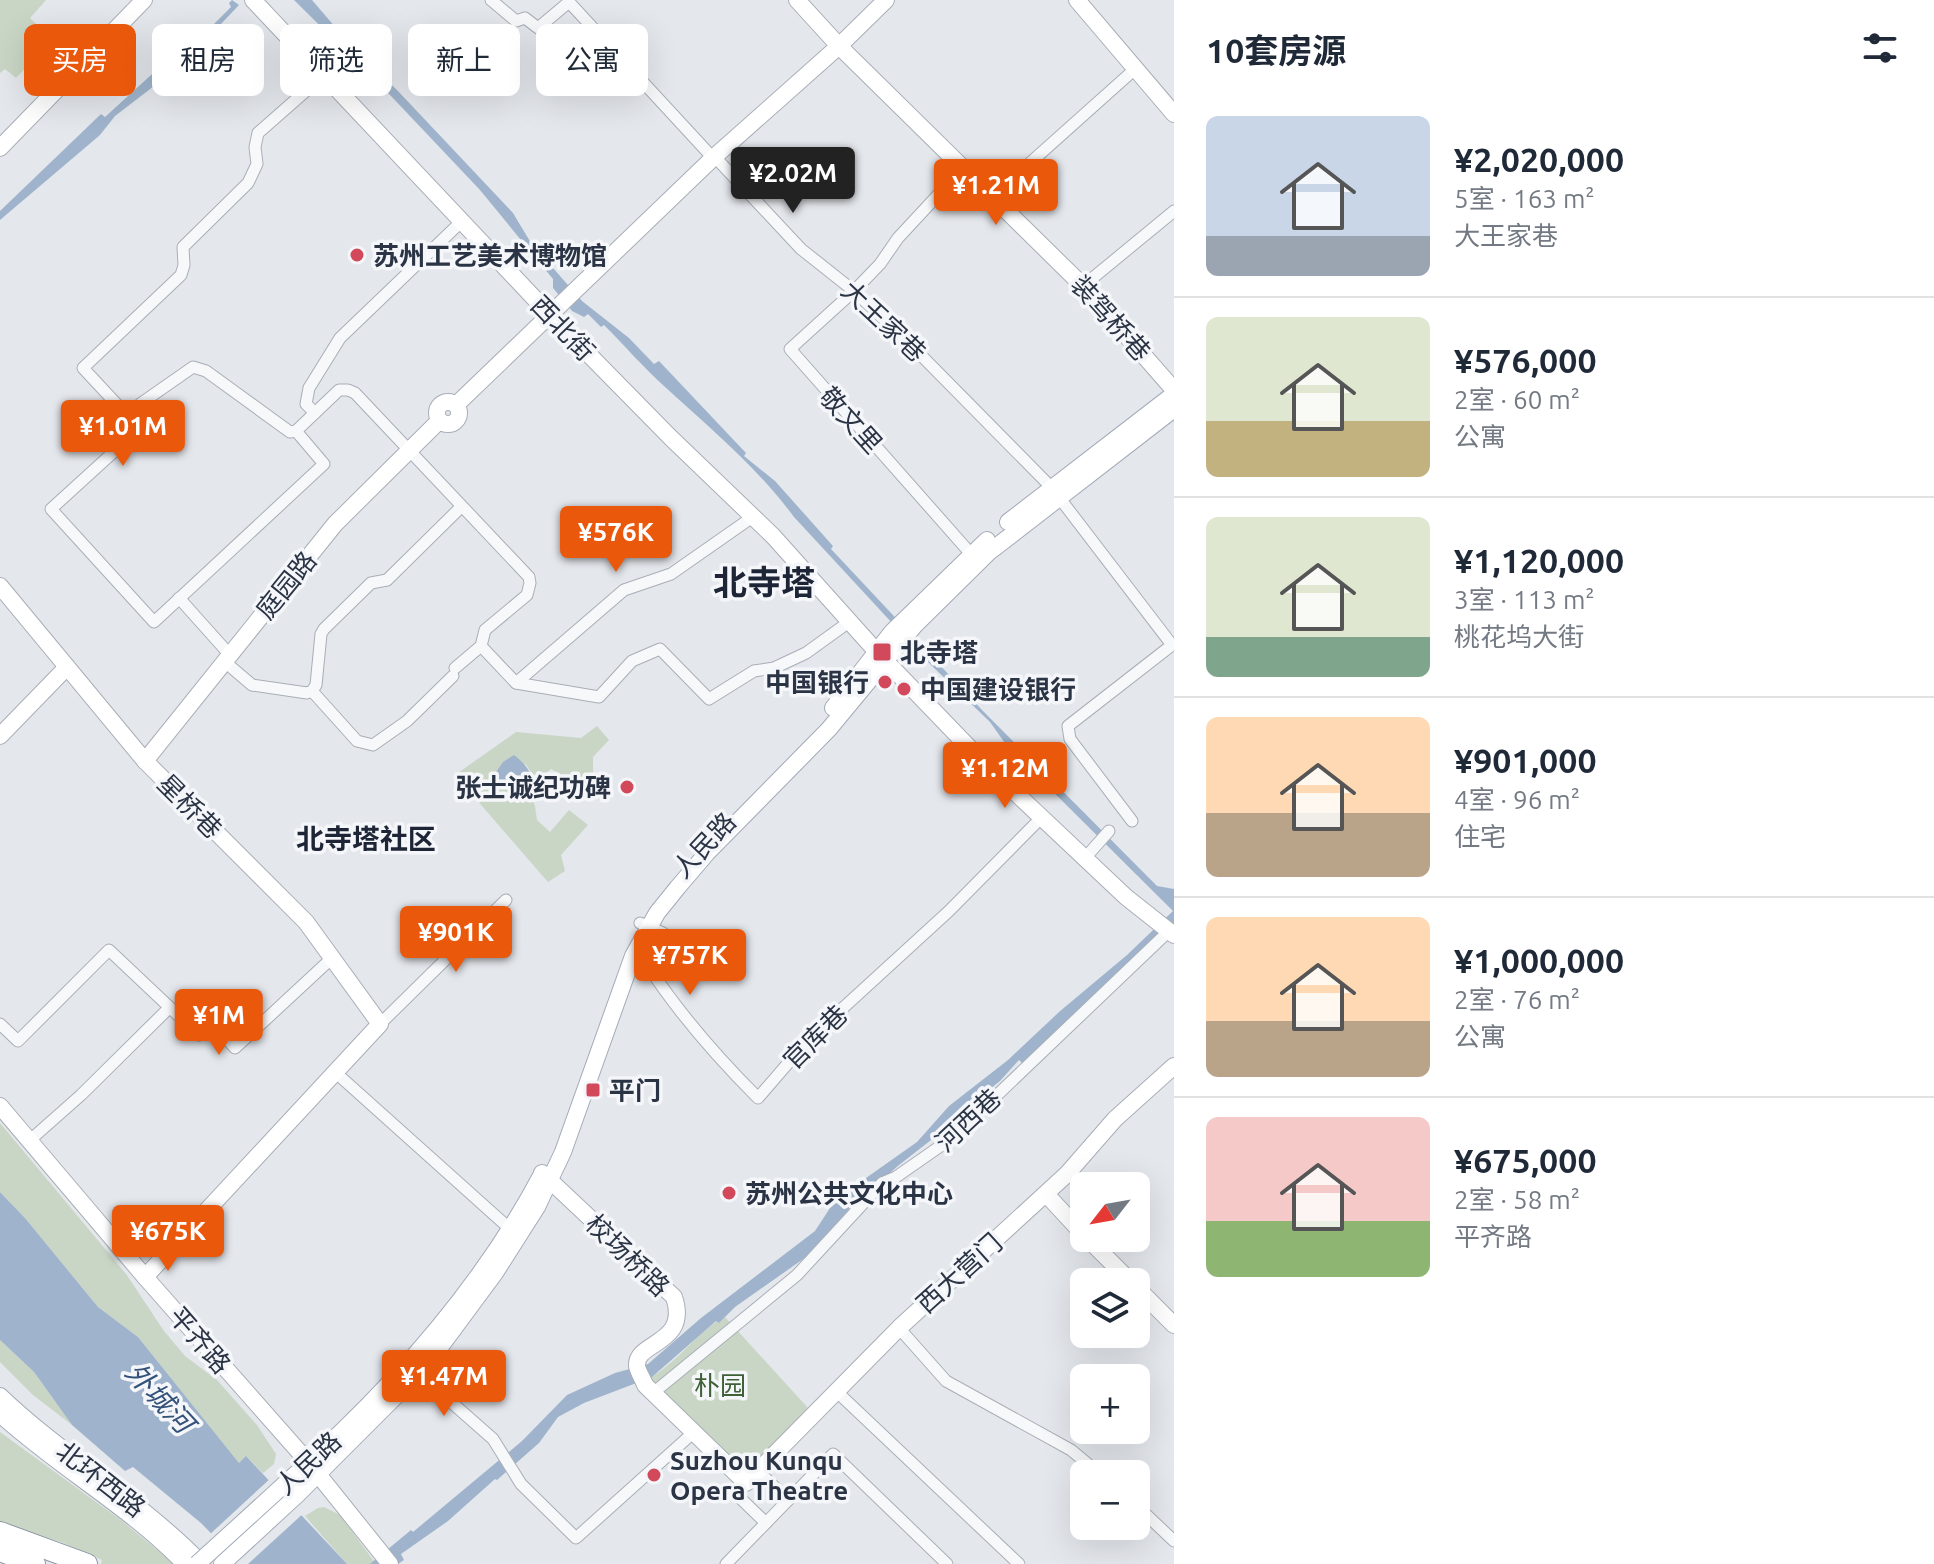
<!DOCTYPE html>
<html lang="zh">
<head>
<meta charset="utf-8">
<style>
	body { margin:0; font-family:Ubuntu,"Noto Sans SC",sans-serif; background:#f2f2f3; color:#1f2937; height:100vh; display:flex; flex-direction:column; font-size:30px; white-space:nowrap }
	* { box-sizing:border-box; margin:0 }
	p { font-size:26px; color:#747a83 }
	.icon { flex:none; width:44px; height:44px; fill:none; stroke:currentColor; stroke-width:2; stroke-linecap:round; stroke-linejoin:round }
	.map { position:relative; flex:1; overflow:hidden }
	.sheet { display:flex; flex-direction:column; background:#fff; width:760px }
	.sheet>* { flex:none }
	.guide { position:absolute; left:24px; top:24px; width:760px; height:72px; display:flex; gap:16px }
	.needle { width:52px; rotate:239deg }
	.controls { position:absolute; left:1070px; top:1172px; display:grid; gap:16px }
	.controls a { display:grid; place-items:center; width:80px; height:80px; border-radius:12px; background:#fff; box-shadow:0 8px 32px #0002; font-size:40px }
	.price { position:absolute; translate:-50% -68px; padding:0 18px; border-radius:8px; background:#ea580c; color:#fff; font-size:26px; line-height:52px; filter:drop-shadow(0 2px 4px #0008) }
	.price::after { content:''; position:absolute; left:50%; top:48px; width:24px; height:18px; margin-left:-12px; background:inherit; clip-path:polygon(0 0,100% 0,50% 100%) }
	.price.on { background:#222; color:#fff }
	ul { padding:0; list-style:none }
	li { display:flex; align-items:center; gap:24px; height:200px; padding:0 32px }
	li+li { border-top:2px solid #e0e1e3 }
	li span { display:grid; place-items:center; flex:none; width:224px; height:160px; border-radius:12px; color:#555 }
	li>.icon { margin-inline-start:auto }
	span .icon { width:96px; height:96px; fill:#fffc; stroke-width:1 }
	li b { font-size:34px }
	h2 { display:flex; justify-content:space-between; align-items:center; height:96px; padding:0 32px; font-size:34px }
	.chip { padding:0 28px; border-radius:12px; background:#fff; box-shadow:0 8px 32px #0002; font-size:28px; line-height:72px }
	.chip.on { background:#ea580c; color:#fff }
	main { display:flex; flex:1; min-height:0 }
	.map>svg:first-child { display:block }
	.green { fill:#c9d6c5 }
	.water { fill:#9fb4cc }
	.pier { fill:#e4e7ec }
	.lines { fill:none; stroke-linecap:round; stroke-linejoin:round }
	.street-casing { stroke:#a9aeb7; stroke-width:13 }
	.secondary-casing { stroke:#a9aeb7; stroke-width:18 }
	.primary-casing { stroke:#a3abb8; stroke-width:18 }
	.highway-casing { stroke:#8b94a3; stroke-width:22 }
	.street { stroke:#f7f8fa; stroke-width:11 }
	.secondary { stroke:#fff; stroke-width:16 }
	.primary { stroke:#fff; stroke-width:16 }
	.highway { stroke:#fff; stroke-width:20 }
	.primary-bridge-casing { stroke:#a3abb8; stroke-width:18; stroke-linecap:butt }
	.primary-bridge { stroke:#fff; stroke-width:16 }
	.poi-dot { fill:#d1495b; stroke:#f4f6f9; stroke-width:3 }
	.labels { text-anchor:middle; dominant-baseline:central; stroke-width:7; stroke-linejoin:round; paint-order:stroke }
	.poi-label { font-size:26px; font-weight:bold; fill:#2b3445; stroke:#f4f6f9; text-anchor:start }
	.street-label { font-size:26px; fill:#2b3445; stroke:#f4f6f9 }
	.park-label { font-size:26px; fill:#3f6138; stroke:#f4f6f9 }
	.neighbourhood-label { font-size:28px; font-weight:bold; fill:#1d2536; stroke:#f4f6f9 }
	.water-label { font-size:28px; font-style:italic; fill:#34527a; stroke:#f4f6f9 }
	.district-label { font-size:34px; font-weight:bold; fill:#1d2536; stroke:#f4f6f9 }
</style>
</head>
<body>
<main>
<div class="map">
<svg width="1174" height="1564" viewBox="0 0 1174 1564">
	<rect width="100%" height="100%" fill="#e4e7ec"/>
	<g class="green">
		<path d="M0,0h46l-16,18 23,22 -37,38 -11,-9 -5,4z"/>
		<path d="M597,726l12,14 -16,17v16l-14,11 -28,-15 -10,8 -9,-3 -7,-11 -7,37 10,-10 7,16 2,14 13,12 19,-22 19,15 -27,30 4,16 -17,11 -93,-107 61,-43 65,6z"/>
		<path d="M0,1123l126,151 38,57 21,25 32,24 40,45 19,29 -2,10 -11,9 -16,-16 -8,6 -101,-126 -40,-30 -73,-89 -25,-26z"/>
		<path d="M725,1317l83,91 -65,69 -98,-96c28,-15 47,-42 72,-60l2,2z"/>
		<path d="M0,1340l34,32 38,53 -39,-30 -33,-33z"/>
		<path d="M0,1432l122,89 52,43h-73l1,-4 -41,-18 -61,-19z"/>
		<path d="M324,1507l16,8 36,49h-29l-42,-48 13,-8z"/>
	</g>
	<g class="water">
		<path d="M232,0l7,5 -55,58 -69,53 -15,19 -100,85v-9l101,-97 4,3 91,-83 5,3 30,-30 -2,-4z"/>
		<path d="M294,0h18l42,49 43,41 116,123 18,30 51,58 47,37 25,26 5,-3 87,92 -2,3 31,25 58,65 -2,3 151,161 175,176 17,3v34c-50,47 -102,92 -150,142l-5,-5 -19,21 -53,42 2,3 -50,39 -50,44 -33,41 -81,57 -16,16 -3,-2 -64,56 -68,26 -26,14 -19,26 -42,37 -2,-1 -47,42 -47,33 3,6 -6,4h-28l41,-34 2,2 109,-91 45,-46 48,-22 33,-9 53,-46 114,-87 15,-23 36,-30 51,-36 32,-36 59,-46 51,-48 68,-57 46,-44 -166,-165 -17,-24 -60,-58 -136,-147c-36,-49 -85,-90 -130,-131 -21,-19 -40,-41 -60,-61l-3,2 -13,-13 -4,3 -12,-6 -19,-23v-9l-73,-89 -89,-94z"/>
		<path d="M514,755c11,9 17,16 20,29l-15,16 -25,-25 9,-13z"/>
		<path d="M0,1192l25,26 73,89 40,30 101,126 7,-7 101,108h-106l-40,-41 -68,-56 -8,4 -53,-46 -38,-53 -34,-32z"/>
	</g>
	<path class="pier" d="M272,1477l34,34 -58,53h-13l-27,-28z"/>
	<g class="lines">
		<defs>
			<g id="street">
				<path d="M491,0l25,21 9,-3 13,10 31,-26 144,156"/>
				<path d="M715,157l86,92 53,42 51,48 146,148"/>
				<path d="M963,168l-65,70 -18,26 -26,27 -64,58 181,205"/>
				<path d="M993,196l142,-127"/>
				<path d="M1083,286l91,-75"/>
				<path d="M315,413l-9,-9 3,-16 31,-50 122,-117"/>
				<path d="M137,426l-54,-58 98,-93 3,-10 -1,-18 65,-64 9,-19 -2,-17 3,-14 66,-58"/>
				<path d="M140,428l-4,-12 4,-12 53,-37 13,4 84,61 6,-1 43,-41h9l7,3 174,184 1,6 -3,12 -42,35 -4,16 -26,22"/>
				<path d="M140,428l-89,81 103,113 170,-158 -28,-33"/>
				<path d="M1058,496l114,149 -104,81 2,13 62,82"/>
				<path d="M179,598l51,57"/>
				<path d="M481,646l35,37 83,14 33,-36 28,-12 49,50 45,-28 20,-3 32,-15 43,-31"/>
				<path d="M225,662l27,23 55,8 5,-2 4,-6 5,-51 3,-5 47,-46 16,-3 74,-73"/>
				<path d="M516,683l108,-93 47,-16 83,-58"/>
				<path d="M312,691l45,50 16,4 34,-24 46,-45"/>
				<path d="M1085,858l24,-27"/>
				<path d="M640,923l23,10 -15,33c32,49 69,91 110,132l50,-58 141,-129 93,-94"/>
				<path d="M0,1024l18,17 91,-91 90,85 15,-10 21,23 97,-90"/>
				<path d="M380,1024l126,-124"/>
				<path d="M335,1072l175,157"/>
				<path d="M29,1141l52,-46 88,-87"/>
				<path d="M899,1328l47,53 125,69 29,24"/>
				<path d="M417,1372l76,67 28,45 55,54 118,-106"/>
				<path d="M835,1390l184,174"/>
				<path d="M653,1393l144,-118 85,-92 14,-6 56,-39 217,-207"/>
				<path d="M758,1471l30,29"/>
				<path d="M746,1483l-10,11 30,29"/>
				<path d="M1136,1505l38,36"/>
				<path d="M726,1564l107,-110 114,110"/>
			</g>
			<g id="secondary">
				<path d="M253,0l298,316 120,122 102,98 103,115 111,115 139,131 48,38"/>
				<path d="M797,0l42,46 244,240 91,104"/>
				<path d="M1077,0l97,114"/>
				<path d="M0,148l144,-148"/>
				<circle cx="448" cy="413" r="11"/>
				<path d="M456,405l257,-247 126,-112 47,-46"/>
				<path d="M0,586l145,175 161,161 74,102 -235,253"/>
				<path d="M0,736l67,-69"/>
				<path d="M145,761l190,-237 104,-103"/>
				<path d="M0,1106l145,171 164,186 81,101"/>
				<path d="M542,1173l132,124c16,48 -39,44 -37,69 1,6 6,13 8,19l101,98 153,-155 168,-154 48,-55 59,-53"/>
				<path d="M1046,1194l38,41"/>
				<path d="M1087,1238l44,44"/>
				<path d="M1136,1287l38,38"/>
			</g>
			<g id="primary">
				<path d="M1008,522l166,-128"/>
				<path d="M833,708l59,-76 95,-92"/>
				<path d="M0,1396c64,61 141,105 202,168"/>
				<path d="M0,1414c58,53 130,93 185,150"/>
				<path d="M287,1482c100,-88 192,-189 255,-308"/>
				<path d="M222,1564l76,-70 109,-109 34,-39 54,-73 42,-66 26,-55 70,-196 24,-43 21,-26 29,-34 122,-124 86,-104 73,-72 186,-144"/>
			</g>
			<g id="highway">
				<path d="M0,1532l87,32"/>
				<path d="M0,1551l35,13"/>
			</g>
		</defs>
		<use href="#street" class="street-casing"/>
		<use href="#secondary" class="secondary-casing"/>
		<use href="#primary" class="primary-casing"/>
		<use href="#highway" class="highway-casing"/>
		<use href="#street" class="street"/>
		<use href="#secondary" class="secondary"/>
		<use href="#primary" class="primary"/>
		<use href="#highway" class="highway"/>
		<defs>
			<path id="primary-bridge" d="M197,1564l90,-82"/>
		</defs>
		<use href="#primary-bridge" class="primary-bridge-casing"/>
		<use href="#primary-bridge" class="primary-bridge"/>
	</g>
	<g class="poi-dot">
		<circle cx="357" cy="255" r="8"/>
		<rect x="872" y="642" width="20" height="20" rx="4"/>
		<circle cx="885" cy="682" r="8"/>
		<circle cx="904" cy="689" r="8"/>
		<circle cx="627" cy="787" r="8"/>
		<rect x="585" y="1082" width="16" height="16" rx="4"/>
		<circle cx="729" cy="1193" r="8"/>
		<circle cx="654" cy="1475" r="8"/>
	</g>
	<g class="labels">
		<g class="poi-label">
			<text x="373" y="255">苏州工艺美术博物馆</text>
			<text x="900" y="652">北寺塔</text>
			<text x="869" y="682" text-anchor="end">中国银行</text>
			<text x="920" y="689">中国建设银行</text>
			<text x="611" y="787" text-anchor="end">张士诚纪功碑</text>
			<text x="609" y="1090">平门</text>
			<text x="745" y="1193">苏州公共文化中心</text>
			<text x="670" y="1460">Suzhou Kunqu<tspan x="670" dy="30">Opera Theatre</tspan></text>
		</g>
		<g class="street-label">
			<text transform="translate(1111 318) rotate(48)">装驾桥巷</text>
			<text transform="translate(884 321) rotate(43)">大王家巷</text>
			<text transform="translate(563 328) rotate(46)">西北街</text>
			<text transform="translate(851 420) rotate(48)">敬文里</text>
			<text transform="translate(286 585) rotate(-51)">庭园路</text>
			<text transform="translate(190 806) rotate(45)">星桥巷</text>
			<text transform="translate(704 845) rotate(-47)">人民路</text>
			<text transform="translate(815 1037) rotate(-45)">官库巷</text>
			<text transform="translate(968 1120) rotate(-43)">河西巷</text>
			<text transform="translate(628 1255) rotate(44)">校场桥路</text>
			<text transform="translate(959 1273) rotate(-42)">西大营门</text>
			<text transform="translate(200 1340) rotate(49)">平齐路</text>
			<text transform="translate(308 1463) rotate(-43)">人民路</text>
			<text transform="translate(101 1479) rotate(38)">北环西路</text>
		</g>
		<g class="park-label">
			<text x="720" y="1385">朴园</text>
		</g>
		<g class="neighbourhood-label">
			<text x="366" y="838">北寺塔社区</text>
		</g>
		<g class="water-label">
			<text transform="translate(160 1397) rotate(47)">外城河</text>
		</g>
		<g class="district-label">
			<text x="764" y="582">北寺塔</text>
		</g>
	</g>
</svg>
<div class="controls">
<a><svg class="needle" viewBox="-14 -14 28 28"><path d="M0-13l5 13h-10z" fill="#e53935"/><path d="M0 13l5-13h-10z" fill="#747a83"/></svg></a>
<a><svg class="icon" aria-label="layers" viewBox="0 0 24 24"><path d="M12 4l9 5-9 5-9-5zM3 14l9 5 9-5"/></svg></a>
<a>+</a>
<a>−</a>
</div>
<b class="price on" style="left:793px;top:215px">¥2.02M</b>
<b class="price" style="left:996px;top:227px">¥1.21M</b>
<b class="price" style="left:123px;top:468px">¥1.01M</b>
<b class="price" style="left:616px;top:574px">¥576K</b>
<b class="price" style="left:1005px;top:810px">¥1.12M</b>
<b class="price" style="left:456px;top:974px">¥901K</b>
<b class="price" style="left:690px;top:997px">¥757K</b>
<b class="price" style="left:219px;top:1057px">¥1M</b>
<b class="price" style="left:168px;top:1273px">¥675K</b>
<b class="price" style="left:444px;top:1418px">¥1.47M</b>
<div class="guide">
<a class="chip on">买房</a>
<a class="chip">租房</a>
<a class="chip">筛选</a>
<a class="chip">新上</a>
<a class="chip">公寓</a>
</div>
</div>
<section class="sheet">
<h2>10套房源<svg class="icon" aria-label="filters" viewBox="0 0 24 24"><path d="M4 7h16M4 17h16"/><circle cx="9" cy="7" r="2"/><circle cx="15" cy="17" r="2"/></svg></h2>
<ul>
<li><span style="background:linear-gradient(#c9d6e8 75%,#9aa5b1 0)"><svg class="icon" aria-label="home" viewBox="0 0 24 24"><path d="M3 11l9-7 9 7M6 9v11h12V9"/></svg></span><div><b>¥2,020,000</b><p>5室 · 163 m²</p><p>大王家巷</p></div></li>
<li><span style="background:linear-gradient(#dfe7d0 65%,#c2b280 0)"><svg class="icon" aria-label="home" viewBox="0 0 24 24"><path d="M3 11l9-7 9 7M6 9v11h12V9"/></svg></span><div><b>¥576,000</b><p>2室 · 60 m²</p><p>公寓</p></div></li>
<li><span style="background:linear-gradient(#dfe7d0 75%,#7fa58c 0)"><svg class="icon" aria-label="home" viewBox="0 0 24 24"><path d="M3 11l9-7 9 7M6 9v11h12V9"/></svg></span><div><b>¥1,120,000</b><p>3室 · 113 m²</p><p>桃花坞大街</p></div></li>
<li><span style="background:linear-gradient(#ffd9b3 60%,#b9a48a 0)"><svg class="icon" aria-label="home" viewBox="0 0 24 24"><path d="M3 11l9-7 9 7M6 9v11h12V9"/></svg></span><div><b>¥901,000</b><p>4室 · 96 m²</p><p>住宅</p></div></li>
<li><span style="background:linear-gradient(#ffd9b3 65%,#b9a48a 0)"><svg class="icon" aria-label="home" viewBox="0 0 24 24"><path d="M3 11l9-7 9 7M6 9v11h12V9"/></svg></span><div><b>¥1,000,000</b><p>2室 · 76 m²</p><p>公寓</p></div></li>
<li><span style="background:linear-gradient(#f6c9c9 65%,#8fb573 0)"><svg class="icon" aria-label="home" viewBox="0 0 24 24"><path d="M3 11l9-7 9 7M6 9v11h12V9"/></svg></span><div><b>¥675,000</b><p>2室 · 58 m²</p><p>平齐路</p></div></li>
</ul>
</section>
</main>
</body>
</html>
